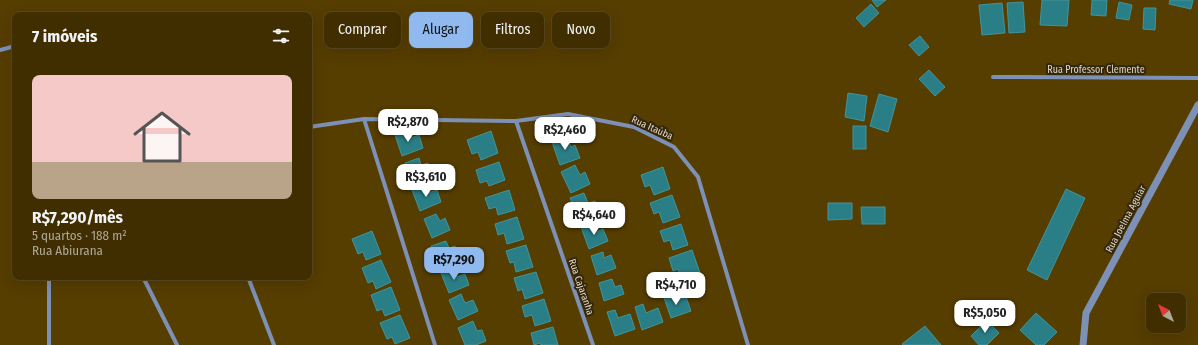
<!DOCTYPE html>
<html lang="pt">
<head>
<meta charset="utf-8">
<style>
	body { margin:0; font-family:"Fira Sans Condensed",sans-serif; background:#47360a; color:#f1f3f6; height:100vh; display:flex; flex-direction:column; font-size:15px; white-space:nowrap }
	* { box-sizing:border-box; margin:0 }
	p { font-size:13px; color:#aea899 }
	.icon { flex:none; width:22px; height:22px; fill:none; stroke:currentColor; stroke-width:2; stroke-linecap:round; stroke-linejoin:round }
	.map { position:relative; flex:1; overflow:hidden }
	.side { position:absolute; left:12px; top:12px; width:300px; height:268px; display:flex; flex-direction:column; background:#402e00; border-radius:8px; box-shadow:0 4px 16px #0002,0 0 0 1px #594a22 }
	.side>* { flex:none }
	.banner { position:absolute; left:324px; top:12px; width:380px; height:36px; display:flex; gap:8px }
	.needle { width:26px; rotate:318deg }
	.tools { position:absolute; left:1146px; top:293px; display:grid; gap:8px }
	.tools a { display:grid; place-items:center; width:40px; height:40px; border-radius:8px; background:#402e00; box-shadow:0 4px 16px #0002,0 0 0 1px #594a22; font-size:20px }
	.price { position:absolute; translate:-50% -34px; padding:0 9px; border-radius:8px; background:#fff; color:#222; font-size:13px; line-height:26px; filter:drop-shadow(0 1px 2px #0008) }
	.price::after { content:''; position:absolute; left:50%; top:24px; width:12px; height:9px; margin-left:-6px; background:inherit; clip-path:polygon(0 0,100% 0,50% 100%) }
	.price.active { background:#90b9f0; color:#111 }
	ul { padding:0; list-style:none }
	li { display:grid; align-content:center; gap:8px; height:212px; padding:0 20px }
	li+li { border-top:1px solid #594a22 }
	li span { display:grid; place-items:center; height:124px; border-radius:8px; color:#555 }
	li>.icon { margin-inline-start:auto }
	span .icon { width:72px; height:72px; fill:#fffc; stroke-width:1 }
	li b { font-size:17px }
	h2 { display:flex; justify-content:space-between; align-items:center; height:48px; padding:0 20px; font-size:17px }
	.tag { padding:0 14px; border-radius:8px; background:#402e00; box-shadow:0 4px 16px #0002,0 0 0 1px #594a22; font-size:14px; line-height:36px }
	.tag.active { background:#90b9f0; color:#111 }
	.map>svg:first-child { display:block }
	.building { fill:#2a7f87; stroke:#42949c }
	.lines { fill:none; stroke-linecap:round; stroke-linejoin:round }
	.minor { stroke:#7d90b6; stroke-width:4 }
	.tertiary { stroke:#7d90b6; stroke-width:7 }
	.labels { text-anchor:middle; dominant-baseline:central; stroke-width:4; stroke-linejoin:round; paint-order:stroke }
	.street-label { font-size:10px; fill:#e5d6bb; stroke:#322710 }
</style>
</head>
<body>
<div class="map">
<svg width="1198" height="345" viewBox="0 0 1198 345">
	<rect width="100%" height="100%" fill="#563d00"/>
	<g class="building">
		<path d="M872,0h14l-9,7z"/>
		<path d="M1042,0h27l-2,26 -27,-1z"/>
		<path d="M1092,0h15l-1,16 -15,-1z"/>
		<path d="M1170,0h23l-2,9 -22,-5z"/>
		<path d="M1023,2l2,30 -16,1 -2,-30z"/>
		<path d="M1119,2l13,3 -3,15 -13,-2z"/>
		<path d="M1002,3l3,30 -23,2 -3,-30z"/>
		<path d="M871,4l8,9 -15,14 -8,-9z"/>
		<path d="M1144,8h12l-1,22 -12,-1z"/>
		<path d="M920,36l9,11 -10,9 -10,-11z"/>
		<path d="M929,70l16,17 -10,9 -16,-17z"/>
		<path d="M848,93l19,3 -3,25 -19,-4z"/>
		<path d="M879,94l18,5 -9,33 -18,-6z"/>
		<rect x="853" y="126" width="13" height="23"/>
		<path d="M409,130l2,8 8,-3 4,13 -21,8 -7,-21z"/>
		<path d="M491,131l7,22 -17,7 -3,-8 -6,2 -5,-14z"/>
		<path d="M567,137l4,10 4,-2 5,13 -20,7 -8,-23z"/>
		<path d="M419,158l2,7 7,-2 5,13 -21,7 -7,-20z"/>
		<path d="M499,162l6,18 -16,6 -2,-5 -7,2 -4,-13z"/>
		<path d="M575,165l5,10 5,-3 5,12 -19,9 -10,-21z"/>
		<path d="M663,167l7,22 -16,6 -4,-10 -5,2 -4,-12z"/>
		<path d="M425,185l3,8 9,-3 4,12 -21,9 -8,-21z"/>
		<path d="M1066,189l19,9 -38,82 -20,-10z"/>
		<path d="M509,190l6,20 -17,5 -2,-8 -7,2 -4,-11z"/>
		<path d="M584,193l4,10 7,-2 4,11 -20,8 -9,-22z"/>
		<path d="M672,195l8,22 -17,6 -4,-11 -5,2 -4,-11z"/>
		<path d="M828,203h24v16l-24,1z"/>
		<path d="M861,207h24v17h-23z"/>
		<path d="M436,214l4,7 5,-3 5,12 -18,8 -8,-19z"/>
		<path d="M517,217l7,22 -17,5 -3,-11 -6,2 -3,-11z"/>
		<path d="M592,223l4,9 7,-3 5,12 -19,8 -8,-22z"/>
		<path d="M681,224l7,21 -15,5 -3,-10 -6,2 -4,-11z"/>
		<path d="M372,231l9,23 -15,6 -3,-8 -5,2 -6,-15z"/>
		<path d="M446,241l3,7 6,-2 5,12 -21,9 -8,-21z"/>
		<path d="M526,245l7,22 -17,5 -2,-10 -4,1 -4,-12z"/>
		<path d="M692,250l8,23 -18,7 -4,-11 -5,2 -4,-13z"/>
		<path d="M603,252l1,6 7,-3 5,13 -19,7 -6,-19z"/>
		<path d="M381,260l10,22 -15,7 -3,-8 -5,2 -6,-15z"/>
		<path d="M454,268l3,9 8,-3 4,11 -20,8 -8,-20z"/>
		<path d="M536,272l7,21 -18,6 -3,-10 -4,2 -4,-13z"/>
		<path d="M612,279l3,8 6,-2 3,9 -20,7 -5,-18z"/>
		<path d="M391,287l9,23 -15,6 -3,-7 -5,2 -6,-16z"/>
		<path d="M671,292l3,9 12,-4 5,14 -20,7 -8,-23z"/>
		<path d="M461,294l4,9 8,-3 5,11 -20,9 -9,-20z"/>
		<path d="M544,299l7,22 -16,5 -3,-11 -7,2 -3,-11z"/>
		<path d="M643,304l3,9 12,-5 5,14 -21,8 -7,-23z"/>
		<path d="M615,310l3,8 12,-4 5,15 -20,7 -8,-24z"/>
		<path d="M1036,313l21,19 -13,13h-8l-16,-15z"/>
		<path d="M400,315l10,23 -15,6 -3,-7 -5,2 -7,-16z"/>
		<path d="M987,320l12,13 -12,12h-8l-8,-9z"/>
		<path d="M473,321l4,10 5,-1 4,11 -10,4h-11l-7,-17z"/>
		<path d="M925,326l16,19h-38l-1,-1z"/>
		<path d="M553,327l5,18h-17l-1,-2 -6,2 -3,-12z"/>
	</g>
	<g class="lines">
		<g class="minor">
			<path d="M0,50l15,-4"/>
			<path d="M993,77l205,1"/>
			<path d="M364,119l71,226"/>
			<path d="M516,121l77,224"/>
			<path d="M309,127l55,-8 152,2 52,-7 66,13 40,20 24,30 50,168"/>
			<path d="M49,277v68"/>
			<path d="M143,277l34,68"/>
			<path d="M248,277l26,68"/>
		</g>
		<path class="tertiary" d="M1083,345l3,-32 112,-208"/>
	</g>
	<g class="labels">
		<g class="street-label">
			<text x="1096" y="70">Rua Professor Clemente</text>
			<text transform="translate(652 128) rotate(24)">Rua Itaúba</text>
			<text transform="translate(1126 219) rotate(-62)">Rua Joelma Aguiar</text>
			<text transform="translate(581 287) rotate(71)">Rua Cajaranha</text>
		</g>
	</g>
</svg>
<div class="tools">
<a><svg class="needle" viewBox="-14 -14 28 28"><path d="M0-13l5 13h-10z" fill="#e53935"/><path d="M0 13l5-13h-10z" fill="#aea899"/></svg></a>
</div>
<b class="price" style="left:408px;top:143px">R$2,870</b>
<b class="price" style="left:565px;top:151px">R$2,460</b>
<b class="price" style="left:426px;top:198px">R$3,610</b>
<b class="price" style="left:594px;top:236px">R$4,640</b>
<b class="price active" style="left:454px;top:281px">R$7,290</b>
<b class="price" style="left:676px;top:306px">R$4,710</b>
<b class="price" style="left:985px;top:334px">R$5,050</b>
<div class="banner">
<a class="tag">Comprar</a>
<a class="tag active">Alugar</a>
<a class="tag">Filtros</a>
<a class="tag">Novo</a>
</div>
<section class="side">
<h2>7 imóveis<svg class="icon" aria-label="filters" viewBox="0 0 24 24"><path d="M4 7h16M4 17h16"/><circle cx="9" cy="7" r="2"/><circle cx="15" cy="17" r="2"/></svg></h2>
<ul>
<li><span style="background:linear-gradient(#f6c9c9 70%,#b9a48a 0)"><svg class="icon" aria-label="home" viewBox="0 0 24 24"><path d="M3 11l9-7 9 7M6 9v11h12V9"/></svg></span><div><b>R$7,290/mês</b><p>5 quartos · 188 m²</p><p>Rua Abiurana</p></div></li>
</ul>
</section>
</div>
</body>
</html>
